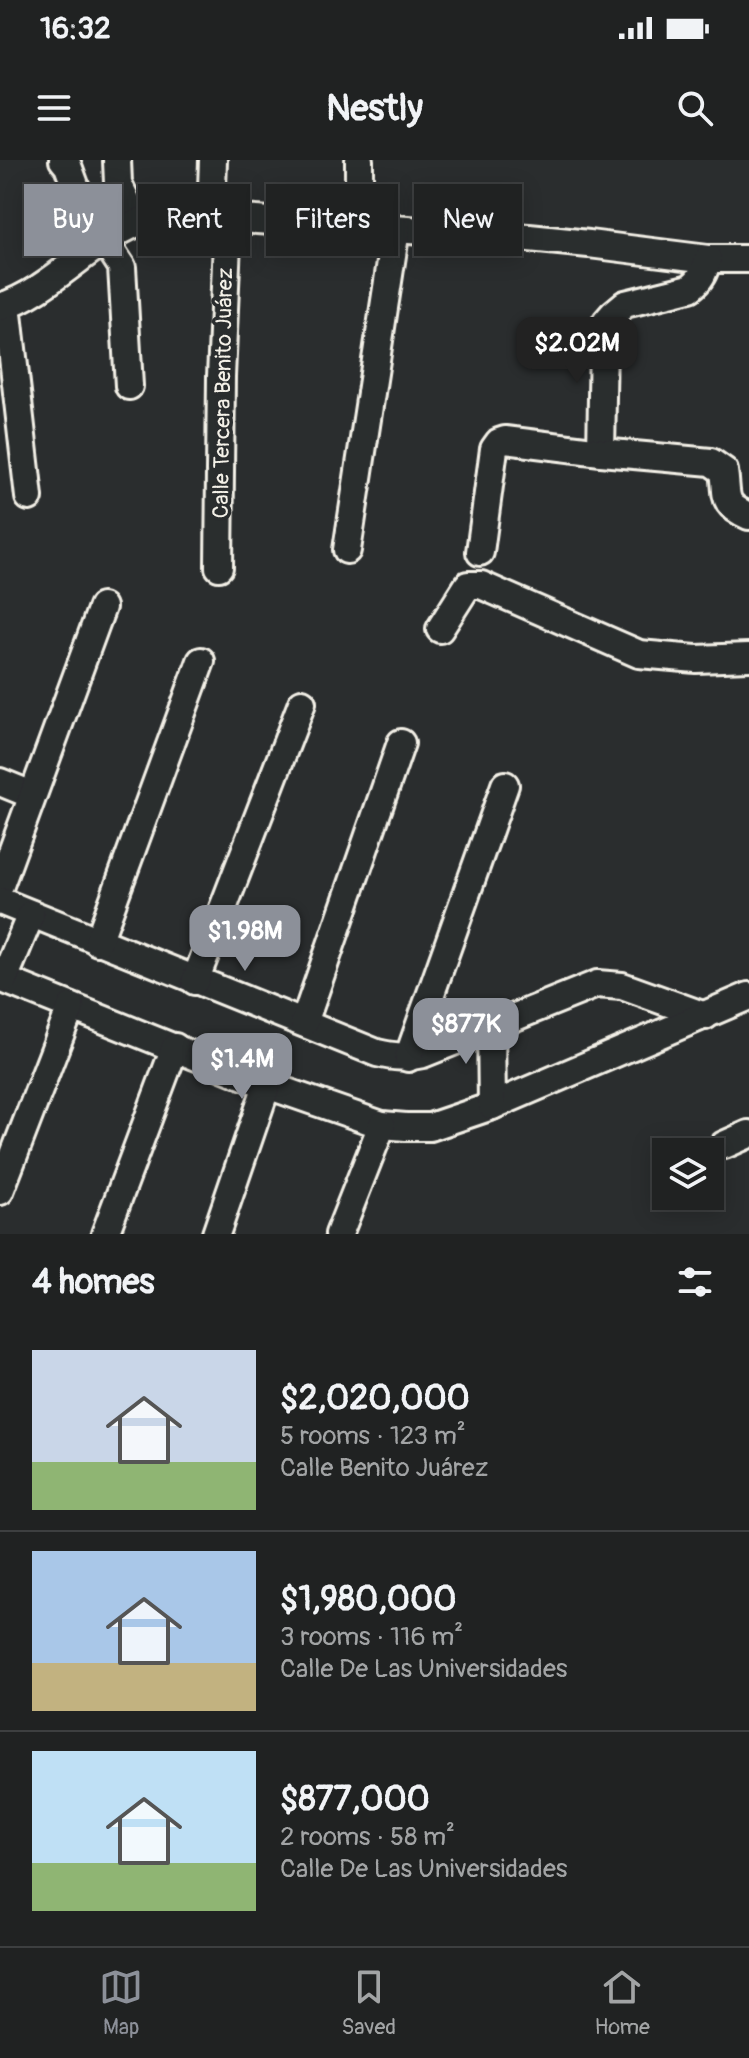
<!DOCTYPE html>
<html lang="en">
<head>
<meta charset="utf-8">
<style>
	body { margin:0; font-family:Pangolin,sans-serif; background:#282a2a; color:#f1f3f6; height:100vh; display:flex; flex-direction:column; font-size:30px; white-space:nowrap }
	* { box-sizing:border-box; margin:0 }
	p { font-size:26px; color:#a2a4a5 }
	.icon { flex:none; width:44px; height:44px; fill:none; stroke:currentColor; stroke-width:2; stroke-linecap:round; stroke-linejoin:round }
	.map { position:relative; height:1074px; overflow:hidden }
	.details { display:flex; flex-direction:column; background:#202222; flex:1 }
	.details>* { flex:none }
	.banner { position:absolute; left:24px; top:24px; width:702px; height:72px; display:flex; gap:16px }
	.buttons { position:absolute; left:652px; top:978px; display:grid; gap:16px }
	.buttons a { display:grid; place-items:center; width:72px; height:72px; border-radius:0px; background:#202222; box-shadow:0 4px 20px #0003,0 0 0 2px #3d3f40; font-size:40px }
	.price { position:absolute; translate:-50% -68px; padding:0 18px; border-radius:16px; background:#8c9099; color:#fff; font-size:26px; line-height:52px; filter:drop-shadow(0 2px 4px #0008) }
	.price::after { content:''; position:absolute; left:50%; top:48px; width:24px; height:18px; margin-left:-12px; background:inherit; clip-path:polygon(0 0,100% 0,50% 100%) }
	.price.current { background:#222; color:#fff }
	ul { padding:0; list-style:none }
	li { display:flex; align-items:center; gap:24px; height:200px; padding:0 32px }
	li+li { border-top:2px solid #3d3f40 }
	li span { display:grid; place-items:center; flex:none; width:224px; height:160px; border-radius:0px; color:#555 }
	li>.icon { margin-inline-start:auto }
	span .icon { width:96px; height:96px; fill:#fffc; stroke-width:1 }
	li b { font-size:34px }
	h2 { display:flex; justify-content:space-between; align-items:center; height:96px; padding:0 32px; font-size:34px }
	.chip { padding:0 28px; border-radius:0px; background:#202222; box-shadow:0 4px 20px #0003,0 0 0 2px #3d3f40; font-size:28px; line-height:72px }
	.chip.current { background:#8c9099; color:#fff }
	.status { display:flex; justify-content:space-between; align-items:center; height:56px; padding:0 40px; background:#202222; direction:ltr }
	.status svg { height:22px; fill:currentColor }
	header { display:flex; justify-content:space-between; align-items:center; height:104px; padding:0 32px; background:#202222; font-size:36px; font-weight:700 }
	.menu { display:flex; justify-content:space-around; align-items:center; height:112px; border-top:2px solid #3d3f40; background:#202222; font-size:22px; color:#a2a4a5 }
	.menu a { display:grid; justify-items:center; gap:4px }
	.menu .current { color:#8c9099 }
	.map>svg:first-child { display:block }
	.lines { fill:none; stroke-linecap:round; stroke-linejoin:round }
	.minor-casing { stroke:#f4f1e8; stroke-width:32 }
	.minor { stroke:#2a2d2e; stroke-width:26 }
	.labels { text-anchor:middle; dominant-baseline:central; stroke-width:7; stroke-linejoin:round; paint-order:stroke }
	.street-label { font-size:22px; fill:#f4f1e8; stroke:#2a2d2e }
</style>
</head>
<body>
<div class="status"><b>16:32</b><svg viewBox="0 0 49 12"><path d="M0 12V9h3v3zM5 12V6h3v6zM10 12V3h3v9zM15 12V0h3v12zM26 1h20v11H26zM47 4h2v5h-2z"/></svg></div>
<header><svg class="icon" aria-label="menu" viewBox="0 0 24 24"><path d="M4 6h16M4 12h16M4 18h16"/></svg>Nestly<svg class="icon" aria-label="search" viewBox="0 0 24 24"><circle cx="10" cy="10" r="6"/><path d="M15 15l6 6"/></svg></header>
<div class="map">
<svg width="749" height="1074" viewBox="0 0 749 1074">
	<rect width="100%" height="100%" fill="#2a2d2e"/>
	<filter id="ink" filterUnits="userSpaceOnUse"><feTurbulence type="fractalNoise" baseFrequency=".0125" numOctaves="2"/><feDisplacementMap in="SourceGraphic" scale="16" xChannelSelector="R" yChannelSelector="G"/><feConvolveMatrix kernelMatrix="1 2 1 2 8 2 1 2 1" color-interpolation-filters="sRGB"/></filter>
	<g filter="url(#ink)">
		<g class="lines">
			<defs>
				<g id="minor">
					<path d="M63,0l5,6 11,30 26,45 17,26 7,119"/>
					<path d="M117,0l1,23 19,40"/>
					<path d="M359,0v66"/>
					<path d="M211,57l2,-57"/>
					<path d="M7,145l22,192"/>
					<path d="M0,147c52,-17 87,-63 137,-84 13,-6 28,-6 42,-8l350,23 60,6 119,15h41"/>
					<path d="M601,292l2,-110 3,-20 7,-8 12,-10 65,-16c11,-8 14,-16 18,-29"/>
					<path d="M347,390l49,-321"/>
					<path d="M480,392l14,-103 5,-7 6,-2 96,12 110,10 13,9c4,26 -3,33 25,45"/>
					<path d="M219,407l2,-190 7,-158"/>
					<path d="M440,469l28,-44h13l158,69 57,5 53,-2"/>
					<path d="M0,622l32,13"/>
					<path d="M0,725l102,-278"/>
					<path d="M0,741l377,152c17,4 29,5 46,1l174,-70 25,2 83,30"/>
					<path d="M98,782l103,-281"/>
					<path d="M0,818l267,107 115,40 24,2h24l62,-21 257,-110"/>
					<path d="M4,819l27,-65"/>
					<path d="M195,821l107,-278"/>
					<path d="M304,863l97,-280"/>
					<path d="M491,866l1,80"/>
					<path d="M408,898l97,-273"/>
					<path d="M724,985l25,-11"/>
					<path d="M0,1031l71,-184"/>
					<path d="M105,1074l70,-187"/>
					<path d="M216,1074l51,-149"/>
					<path d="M339,1074l43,-109"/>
				</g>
			</defs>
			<use href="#minor" class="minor-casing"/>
			<use href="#minor" class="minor"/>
		</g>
	</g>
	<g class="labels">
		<g class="street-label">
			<text transform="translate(223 233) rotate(-89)">Calle Tercera Benito Juárez</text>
		</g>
	</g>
</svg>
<div class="buttons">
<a><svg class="icon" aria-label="layers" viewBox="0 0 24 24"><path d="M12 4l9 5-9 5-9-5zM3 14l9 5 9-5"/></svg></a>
</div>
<b class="price current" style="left:577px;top:225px">$2.02M</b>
<b class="price" style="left:245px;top:813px">$1.98M</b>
<b class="price" style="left:466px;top:906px">$877K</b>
<b class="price" style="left:242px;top:941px">$1.4M</b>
<div class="banner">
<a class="chip current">Buy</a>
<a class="chip">Rent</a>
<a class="chip">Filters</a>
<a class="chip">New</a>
</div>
</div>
<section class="details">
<h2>4 homes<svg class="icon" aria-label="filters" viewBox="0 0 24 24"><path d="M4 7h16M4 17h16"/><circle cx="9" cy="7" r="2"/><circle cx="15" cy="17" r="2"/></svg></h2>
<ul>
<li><span style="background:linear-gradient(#c9d6e8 70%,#8fb573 0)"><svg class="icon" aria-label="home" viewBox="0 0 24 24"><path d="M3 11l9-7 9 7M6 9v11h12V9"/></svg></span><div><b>$2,020,000</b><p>5 rooms · 123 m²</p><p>Calle Benito Juárez</p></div></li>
<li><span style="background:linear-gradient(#a9c7e8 70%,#c2b280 0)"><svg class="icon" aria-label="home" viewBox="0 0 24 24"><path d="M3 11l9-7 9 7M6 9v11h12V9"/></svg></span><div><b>$1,980,000</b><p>3 rooms · 116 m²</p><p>Calle De Las Universidades</p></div></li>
<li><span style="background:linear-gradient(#bfe0f5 70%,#8fb573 0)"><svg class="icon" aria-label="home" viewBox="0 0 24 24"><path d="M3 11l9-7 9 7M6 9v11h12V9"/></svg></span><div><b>$877,000</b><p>2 rooms · 58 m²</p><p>Calle De Las Universidades</p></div></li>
</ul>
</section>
<nav class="menu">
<a class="current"><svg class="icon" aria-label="map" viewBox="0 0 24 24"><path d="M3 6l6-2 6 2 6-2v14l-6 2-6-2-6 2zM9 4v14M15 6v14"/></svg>Map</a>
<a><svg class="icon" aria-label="saved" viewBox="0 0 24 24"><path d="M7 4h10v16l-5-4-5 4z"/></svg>Saved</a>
<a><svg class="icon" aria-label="home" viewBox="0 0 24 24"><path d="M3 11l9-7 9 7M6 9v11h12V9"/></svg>Home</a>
</nav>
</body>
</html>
